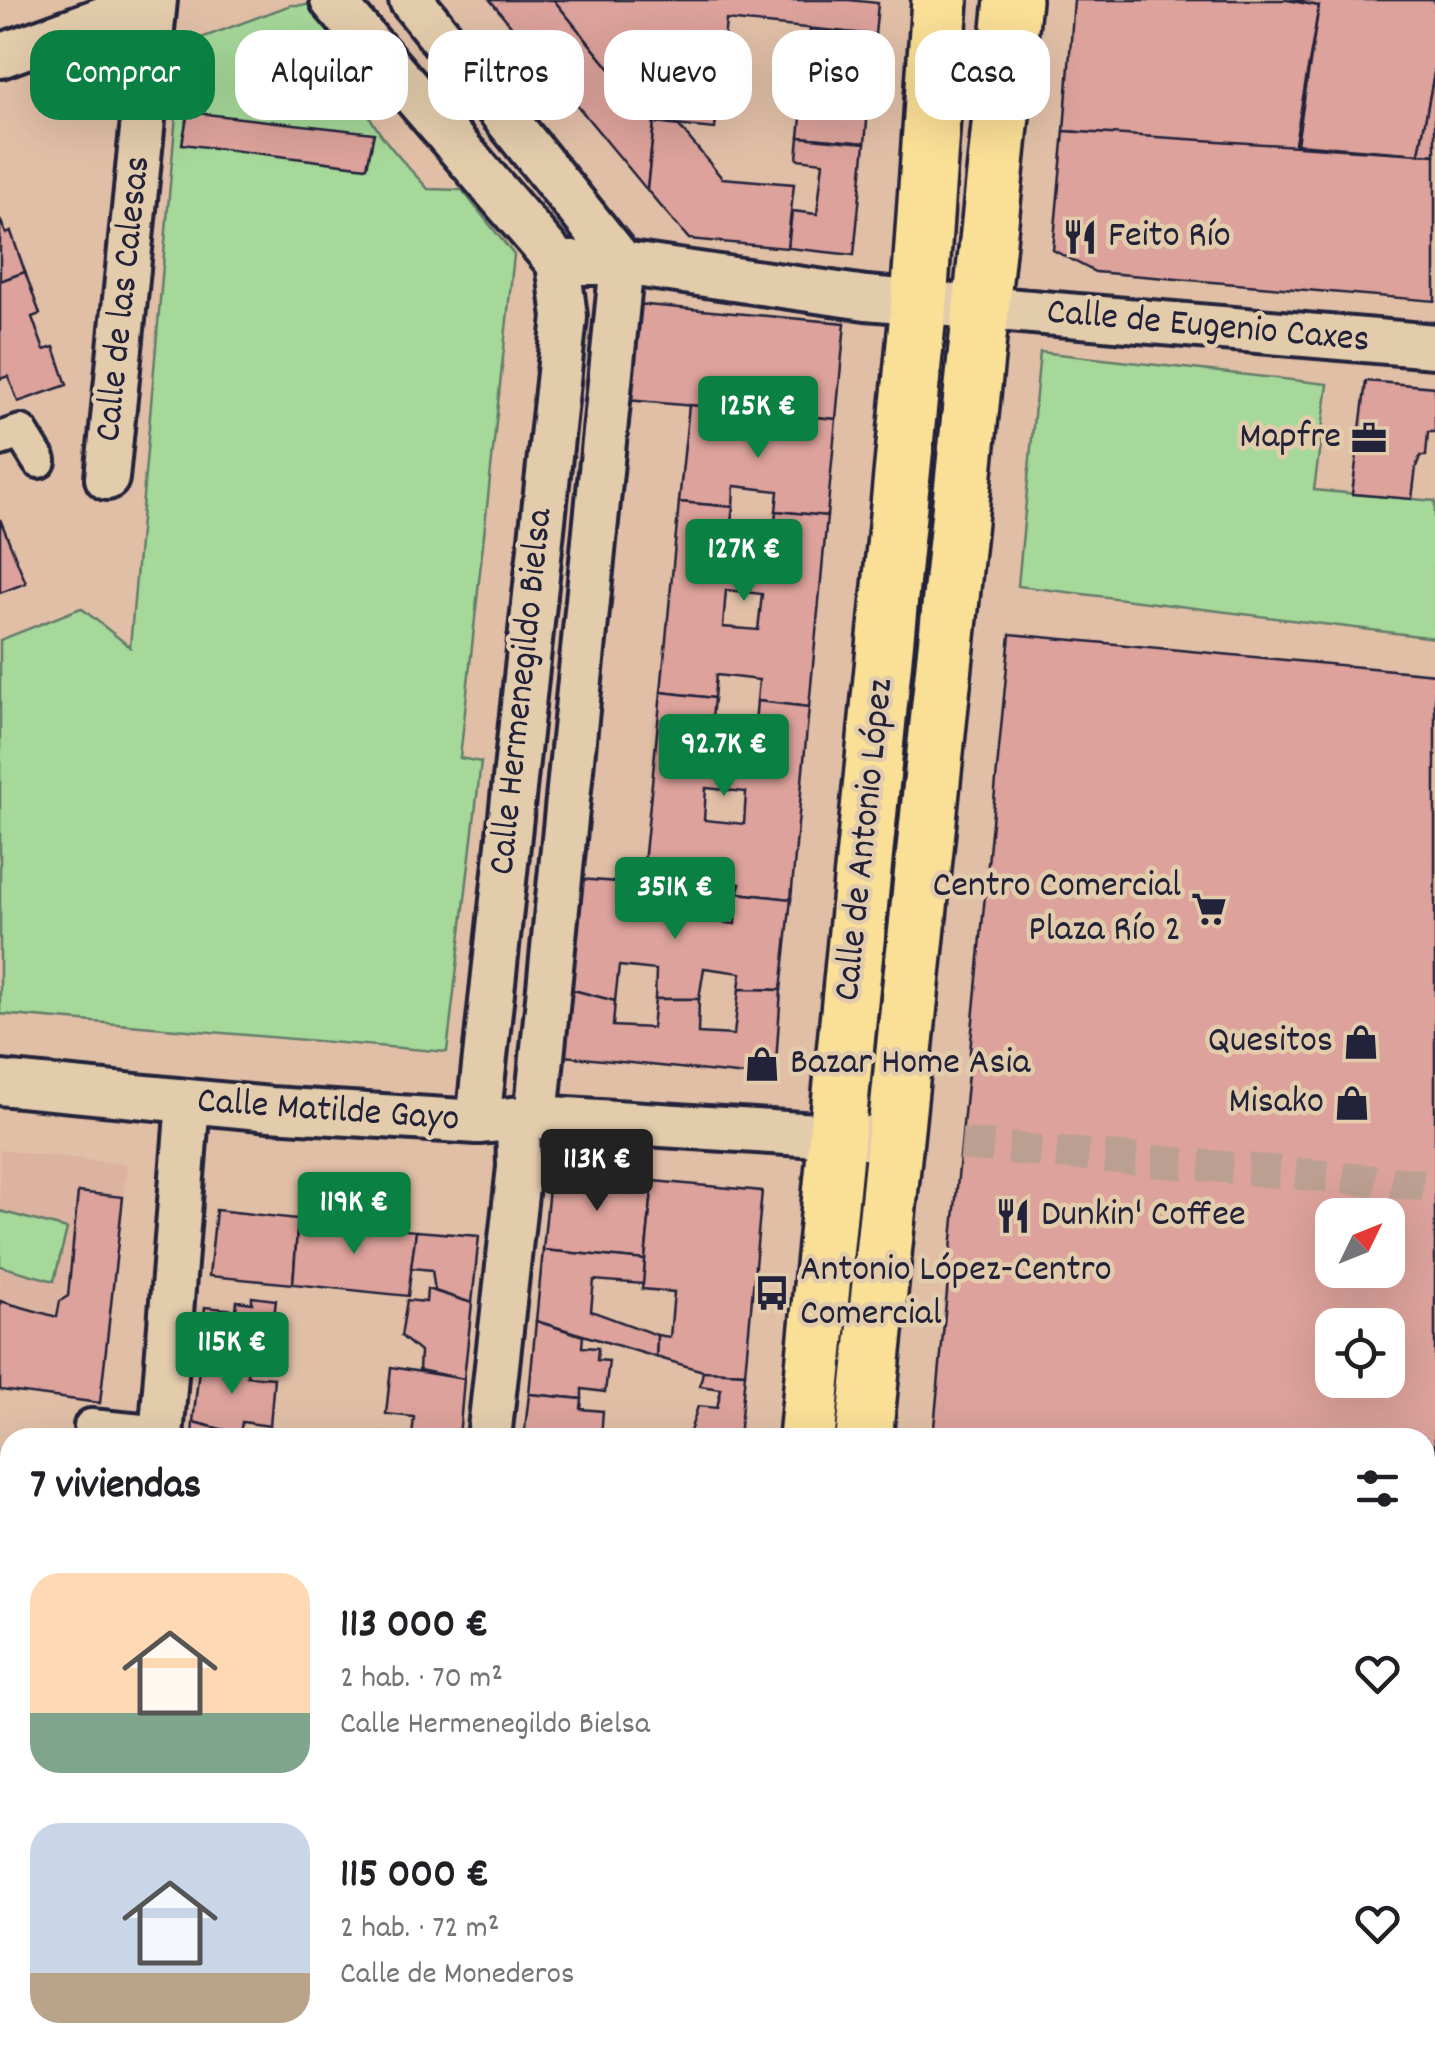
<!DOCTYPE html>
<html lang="es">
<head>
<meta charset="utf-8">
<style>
	body { margin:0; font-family:Dekko,sans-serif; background:#f2f2f2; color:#202124; height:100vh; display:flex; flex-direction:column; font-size:38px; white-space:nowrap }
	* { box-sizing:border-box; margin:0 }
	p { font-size:32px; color:#757577 }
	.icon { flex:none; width:55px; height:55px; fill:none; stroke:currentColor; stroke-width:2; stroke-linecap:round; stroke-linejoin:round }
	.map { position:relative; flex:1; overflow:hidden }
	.sheet { position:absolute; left:0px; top:1428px; width:1435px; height:642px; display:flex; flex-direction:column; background:#fff; border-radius:30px 30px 0 0; box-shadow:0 10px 40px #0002 }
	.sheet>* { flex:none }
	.hud { position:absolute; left:30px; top:30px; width:1375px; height:90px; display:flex; gap:20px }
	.needle { width:65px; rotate:47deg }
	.buttons { position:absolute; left:1315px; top:1198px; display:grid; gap:20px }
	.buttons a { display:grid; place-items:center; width:90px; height:90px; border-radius:20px; background:#fff; box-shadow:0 10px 40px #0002; font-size:50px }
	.price { position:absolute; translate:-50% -85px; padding:0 22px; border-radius:10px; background:#0b8043; color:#fff; font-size:32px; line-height:65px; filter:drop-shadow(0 2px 5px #0008) }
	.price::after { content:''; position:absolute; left:50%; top:60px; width:30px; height:22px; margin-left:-15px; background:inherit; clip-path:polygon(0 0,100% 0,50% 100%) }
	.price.on { background:#222; color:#fff }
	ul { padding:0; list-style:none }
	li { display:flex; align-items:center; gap:30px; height:250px; padding:0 30px }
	li span { display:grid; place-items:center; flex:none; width:280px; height:200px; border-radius:30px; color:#555 }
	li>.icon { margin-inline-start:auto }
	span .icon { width:120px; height:120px; fill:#fffc; stroke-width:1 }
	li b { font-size:42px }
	h2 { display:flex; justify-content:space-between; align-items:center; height:120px; padding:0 30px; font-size:42px }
	.tag { padding:0 35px; border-radius:30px; background:#fff; box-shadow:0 10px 40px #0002; font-size:35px; line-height:90px }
	.tag.on { background:#0b8043; color:#fff }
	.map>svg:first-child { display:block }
	.built { fill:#dcb3a1 }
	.green { fill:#a6d899; stroke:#647d6a; stroke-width:2.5 }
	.building { fill:#dca29b; stroke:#22223b; stroke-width:2.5; fill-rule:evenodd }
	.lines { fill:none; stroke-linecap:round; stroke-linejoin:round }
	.pedestrian-tunnel { stroke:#bba091; stroke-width:32; stroke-dasharray:32 16; stroke-linecap:butt }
	.pedestrian-casing { stroke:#22223b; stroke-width:40 }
	.minor-casing { stroke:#22223b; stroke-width:50 }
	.primary-casing { stroke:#22223b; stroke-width:62 }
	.pedestrian { stroke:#e3ccac; stroke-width:32 }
	.minor { stroke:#e3ccac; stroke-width:42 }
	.primary { stroke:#fadf96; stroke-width:55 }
	.labels { text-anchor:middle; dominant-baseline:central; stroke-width:9; stroke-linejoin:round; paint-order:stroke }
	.poi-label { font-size:38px; fill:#22223b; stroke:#e3ccac; text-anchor:start }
	.street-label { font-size:38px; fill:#22223b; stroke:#e3ccac }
</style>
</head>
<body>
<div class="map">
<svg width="1435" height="2069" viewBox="0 0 1435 2069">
	<rect width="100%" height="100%" fill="#e1bfa7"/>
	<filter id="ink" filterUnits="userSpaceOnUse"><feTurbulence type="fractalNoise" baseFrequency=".01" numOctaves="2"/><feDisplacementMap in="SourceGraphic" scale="20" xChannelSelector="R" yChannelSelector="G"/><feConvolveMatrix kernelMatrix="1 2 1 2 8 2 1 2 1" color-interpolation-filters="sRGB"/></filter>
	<g filter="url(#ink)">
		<path class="built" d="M0,1150l127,14 -27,239 -100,-13z"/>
		<g class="green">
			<path d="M291,5h24l50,51c-2,9 -7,23 -6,32 7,38 45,74 69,101l34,1 52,65 -54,503 21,4 -34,290 -447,-38v-374l81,-32 49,39 51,-590 12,-16z"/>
			<path d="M1040,352l288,32 -14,106 121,11v137l-417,-52z"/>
			<path d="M0,1211l67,18 -13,52 -54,-15z"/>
			<path d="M1435,1866v203h-64l3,-9h51v-162z"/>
		</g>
		<g class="building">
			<path d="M490,0h64l100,123 -7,67z"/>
			<path d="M554,0h295l29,3 -3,32 -149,-15 -11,109 -61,-6z"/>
			<path d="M1074,0h213l32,6 -25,143 -230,-18z"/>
			<path d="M1290,0h145v68l-16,86 -122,-10 22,-138z"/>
			<path d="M810,29l65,6 -10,108 -66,-6z"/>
			<path d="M1435,68v87l-16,-1z"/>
			<path d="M188,112l186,21 -7,34 -185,-23z"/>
			<path d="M654,123l25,3 43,52 72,6 -7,64 -98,-9 -42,-49z"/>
			<path d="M1064,131l371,24v146l-340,-29 -42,-22z"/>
			<path d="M799,137l66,6 -11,112 -66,-7 4,-37 25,3 6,-52 -26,-3z"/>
			<path d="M0,219l6,15 5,-2 14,40 -25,9z"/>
			<path d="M25,272l15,42 -8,3 5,14 7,19 10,-3 13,38 -49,17 -10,-26 -8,3v-98z"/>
			<path d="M636,304l209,19 -9,96 -51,-5 3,-33 -58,-5 -3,33 -100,-9z"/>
			<path d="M1366,381l69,6v45h-7l-2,24h-6l-4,11 -4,32 -60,-5z"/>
			<path d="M689,405l53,5 -2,22 43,4 2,-22 51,5 -9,97 -51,-5 2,-20 -44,-5 -1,21 -54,-5z"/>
			<path d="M679,502l54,5 -3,23 44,4 2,-23 51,5 -18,191 -52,-6 2,-21 -43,-5 -2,23 -53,-6zM726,590l36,4 -4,36 -35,-3z"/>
			<path d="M0,519l26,64 -26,10z"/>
			<path d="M1010,634l425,40v886l-10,45v-167h-492zM1332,1215h56v55h-56zM1332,1325h56v55h-56z"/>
			<path d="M661,692l53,6 -2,21 43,4 2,-22 52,6 -18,192 -54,-6 3,-9 -42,-6 -4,22 -53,-6zM706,788l40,4 -2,32 -40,-4z"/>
			<path d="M579,879l38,3v22l22,3 2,-13 53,6 1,19 40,5 2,-31 54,6 -10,91 -42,-1 2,-16 -37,-5 -5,31h-44l1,-29 -37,-4 -4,35 -46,-12z"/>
			<path d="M569,989l46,12 -2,25 39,2 3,-29h44l-1,34 36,2 5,-46 42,1 -6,88 -212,-22z"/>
			<path d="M551,1166l102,15 -8,79 -102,-10z"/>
			<path d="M653,1181l109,10 -17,182 -42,-2 -47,-14 1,-22 13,2 4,-45 -32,-3z"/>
			<path d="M78,1192l45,5 -23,206 -100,-13v-89l57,16 3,-16 8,-5z"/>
			<path d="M216,1210l82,9 -5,65 -84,-8z"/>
			<path d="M298,1219l118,12 -8,65 -115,-12z"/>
			<path d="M416,1231l63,5 -7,67 -37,-12 -3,-21 -21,-2z"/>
			<path d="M543,1250l102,10 -2,24 -49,-4 -3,31 66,24 -1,22 -120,-36z"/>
			<path d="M427,1289l45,14 -8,76 -45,-9 1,-18 -19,-16 6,-36 19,2z"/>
			<path d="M252,1297l24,3 -3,26 7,1 -4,30 -27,-3 -1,11 -48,-5 5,-53 31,3 1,-9 15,2z"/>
			<path d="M536,1321l47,15 -1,11 16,1 -1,12 12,1 -4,31 -23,-3v10l-53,-5z"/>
			<path d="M200,1360l48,5 -1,11 27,2 -4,48 -28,-4 -2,12 -47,-12z"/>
			<path d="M391,1367l73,12 -5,59h-75v-5l28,3 2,-19 -28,-3z"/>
			<path d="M703,1371l42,2 -6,65h-51l10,-32 19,2 4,-19 -21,-3z"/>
			<path d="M529,1394l53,5 -1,10 22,2 -2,27h-77z"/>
			<path d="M193,1422l47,12 14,4h-62z"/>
			<path d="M0,1565l10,3v63l-10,-3z"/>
			<path d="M0,1682l10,2v99l-10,-1z"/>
			<path d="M2,1782l8,1v74l-10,19z"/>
			<path d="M10,1987v73h22l-5,9h-27v-64z"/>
			<path d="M32,2060h86l16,9h-107z"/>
			<path d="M251,2060h63l-5,9h-42z"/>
			<path d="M351,2060h48l-1,9h-48z"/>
			<path d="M464,2060h56v9h-57z"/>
			<path d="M539,2060h59l-1,9h-59z"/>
			<path d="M631,2060h49l-1,9h-49z"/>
			<path d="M884,2060h49l-1,9h-49z"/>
			<path d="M978,2060l45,3 -1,6h-45z"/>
			<path d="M1023,2060h140l-3,9h-138z"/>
			<path d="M1163,2060h39l11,4 -2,5h-51z"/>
			<path d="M1248,2060h62l-3,9h-52l2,-6z"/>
		</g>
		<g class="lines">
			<path class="pedestrian-tunnel" d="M961,1144l474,42"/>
			<defs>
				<g id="pedestrian">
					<path d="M0,439l21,-7 18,29"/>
					<path d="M91,1426l71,7"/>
				</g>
				<g id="minor">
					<path d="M332,0l226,263h64l244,35 569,48"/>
					<path d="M411,0l211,263"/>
					<path d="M0,56l154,-56"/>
					<path d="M107,478l48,-478"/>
					<path d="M0,1083l270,26 208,13 58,-5 360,23"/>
					<path d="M536,1117l86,-854"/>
					<path d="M478,1122l87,-805 -7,-54"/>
					<path d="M161,1438l27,-336"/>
					<path d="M489,1438l30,-271 -1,-46"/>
					<path d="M0,1654l10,2"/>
					<path d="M1425,1789l9,21 -9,38"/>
					<path d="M0,1932l10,-18"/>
					<path d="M0,1969l10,6"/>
					<path d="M169,2060l17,9"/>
					<path d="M426,2069l1,-9"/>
					<path d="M1351,2069l3,-9"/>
				</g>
				<g id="primary">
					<path d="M807,1438l112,-1135 21,-303"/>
					<path d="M864,1438l149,-1438"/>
					<path d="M748,2069v-9"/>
					<path d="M799,2069v-9"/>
				</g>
			</defs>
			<use href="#pedestrian" class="pedestrian-casing"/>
			<use href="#minor" class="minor-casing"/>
			<use href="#primary" class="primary-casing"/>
			<use href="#pedestrian" class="pedestrian"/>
			<use href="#minor" class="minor"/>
			<use href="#primary" class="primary"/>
		</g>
	</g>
	<defs>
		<symbol id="restaurant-bare" viewBox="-9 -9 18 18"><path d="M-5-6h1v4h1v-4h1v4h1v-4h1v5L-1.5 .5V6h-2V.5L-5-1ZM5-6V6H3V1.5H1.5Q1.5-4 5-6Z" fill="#22223b" stroke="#e3ccac" stroke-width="2.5" paint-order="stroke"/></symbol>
		<symbol id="office-bare" viewBox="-9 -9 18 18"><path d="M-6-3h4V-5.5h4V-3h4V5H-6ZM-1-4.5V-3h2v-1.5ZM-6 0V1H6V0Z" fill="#22223b" stroke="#e3ccac" stroke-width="2.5" paint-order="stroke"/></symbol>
		<symbol id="supermarket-bare" viewBox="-9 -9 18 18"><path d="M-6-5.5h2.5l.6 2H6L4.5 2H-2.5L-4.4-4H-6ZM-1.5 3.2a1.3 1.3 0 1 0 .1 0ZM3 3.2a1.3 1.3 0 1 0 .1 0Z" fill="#22223b" stroke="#e3ccac" stroke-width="2.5" paint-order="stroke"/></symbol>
		<symbol id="shop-bare" viewBox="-9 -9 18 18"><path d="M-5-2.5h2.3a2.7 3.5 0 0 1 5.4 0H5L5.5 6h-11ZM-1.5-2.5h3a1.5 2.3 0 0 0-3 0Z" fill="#22223b" stroke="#e3ccac" stroke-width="2.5" paint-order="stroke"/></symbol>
		<symbol id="bus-bare" viewBox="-9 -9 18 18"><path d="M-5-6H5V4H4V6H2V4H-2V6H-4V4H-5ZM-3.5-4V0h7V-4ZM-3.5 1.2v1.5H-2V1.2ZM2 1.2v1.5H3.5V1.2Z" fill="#22223b" stroke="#e3ccac" stroke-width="2.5" paint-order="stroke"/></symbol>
	</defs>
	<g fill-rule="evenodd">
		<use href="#restaurant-bare" x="1055" y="212" width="50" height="50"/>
		<use href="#office-bare" x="1344" y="413" width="50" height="50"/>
		<use href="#supermarket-bare" x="1184" y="884" width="50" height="50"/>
		<use href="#shop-bare" x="1336" y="1017" width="50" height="50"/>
		<use href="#shop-bare" x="737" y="1039" width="50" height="50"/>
		<use href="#shop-bare" x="1327" y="1078" width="50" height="50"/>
		<use href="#restaurant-bare" x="988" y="1191" width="50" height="50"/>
		<use href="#bus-bare" x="747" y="1268" width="50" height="50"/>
	</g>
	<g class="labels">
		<g class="poi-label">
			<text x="1108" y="237">Feito Río</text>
			<text x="1341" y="438" text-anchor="end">Mapfre</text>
			<text x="1181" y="887" text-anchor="end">Centro Comercial<tspan x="1181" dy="44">Plaza Río 2</tspan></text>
			<text x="1333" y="1042" text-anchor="end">Quesitos</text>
			<text x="790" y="1064">Bazar Home Asia</text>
			<text x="1324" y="1103" text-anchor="end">Misako</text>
			<text x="1041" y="1216">Dunkin' Coffee</text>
			<text x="800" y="1271">Antonio López-Centro<tspan x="800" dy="44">Comercial</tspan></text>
		</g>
		<g class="street-label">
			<text transform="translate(125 299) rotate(-84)">Calle de las Calesas</text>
			<text transform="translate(1208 328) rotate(5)">Calle de Eugenio Caxes</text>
			<text transform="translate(523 692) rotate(-84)">Calle Hermenegildo Bielsa</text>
			<text transform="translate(866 840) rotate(-84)">Calle de Antonio López</text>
			<text transform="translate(328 1112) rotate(4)">Calle Matilde Gayo</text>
		</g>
	</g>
</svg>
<div class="buttons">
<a><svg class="needle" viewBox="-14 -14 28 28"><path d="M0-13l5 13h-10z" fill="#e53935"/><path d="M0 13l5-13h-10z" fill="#757577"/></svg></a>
<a><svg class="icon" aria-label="locate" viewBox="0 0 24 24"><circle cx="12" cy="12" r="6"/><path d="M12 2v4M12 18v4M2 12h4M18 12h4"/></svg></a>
</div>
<b class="price" style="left:758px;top:461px">125K €</b>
<b class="price" style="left:744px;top:604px">127K €</b>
<b class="price" style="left:724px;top:799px">92.7K €</b>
<b class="price" style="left:675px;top:942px">351K €</b>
<b class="price on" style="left:597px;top:1214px">113K €</b>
<b class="price" style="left:354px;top:1257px">119K €</b>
<b class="price" style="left:232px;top:1397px">115K €</b>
<div class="hud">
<a class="tag on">Comprar</a>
<a class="tag">Alquilar</a>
<a class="tag">Filtros</a>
<a class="tag">Nuevo</a>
<a class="tag">Piso</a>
<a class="tag">Casa</a>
</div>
<section class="sheet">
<h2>7 viviendas<svg class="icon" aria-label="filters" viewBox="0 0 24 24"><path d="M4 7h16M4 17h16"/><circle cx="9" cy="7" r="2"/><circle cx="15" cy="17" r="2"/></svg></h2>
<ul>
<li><span style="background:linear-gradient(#ffd9b3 70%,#7fa58c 0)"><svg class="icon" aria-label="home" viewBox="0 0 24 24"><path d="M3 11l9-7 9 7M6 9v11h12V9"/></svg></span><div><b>113 000 €</b><p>2 hab. · 70 m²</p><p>Calle Hermenegildo Bielsa</p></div><svg class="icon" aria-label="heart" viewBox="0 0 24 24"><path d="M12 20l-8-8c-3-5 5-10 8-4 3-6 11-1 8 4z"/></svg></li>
<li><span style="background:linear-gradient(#c9d6e8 75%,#b9a48a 0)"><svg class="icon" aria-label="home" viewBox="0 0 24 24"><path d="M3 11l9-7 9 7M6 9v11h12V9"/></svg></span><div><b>115 000 €</b><p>2 hab. · 72 m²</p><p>Calle de Monederos</p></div><svg class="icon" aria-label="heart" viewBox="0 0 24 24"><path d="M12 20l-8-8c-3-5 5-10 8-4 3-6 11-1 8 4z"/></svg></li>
</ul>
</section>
</div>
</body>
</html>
